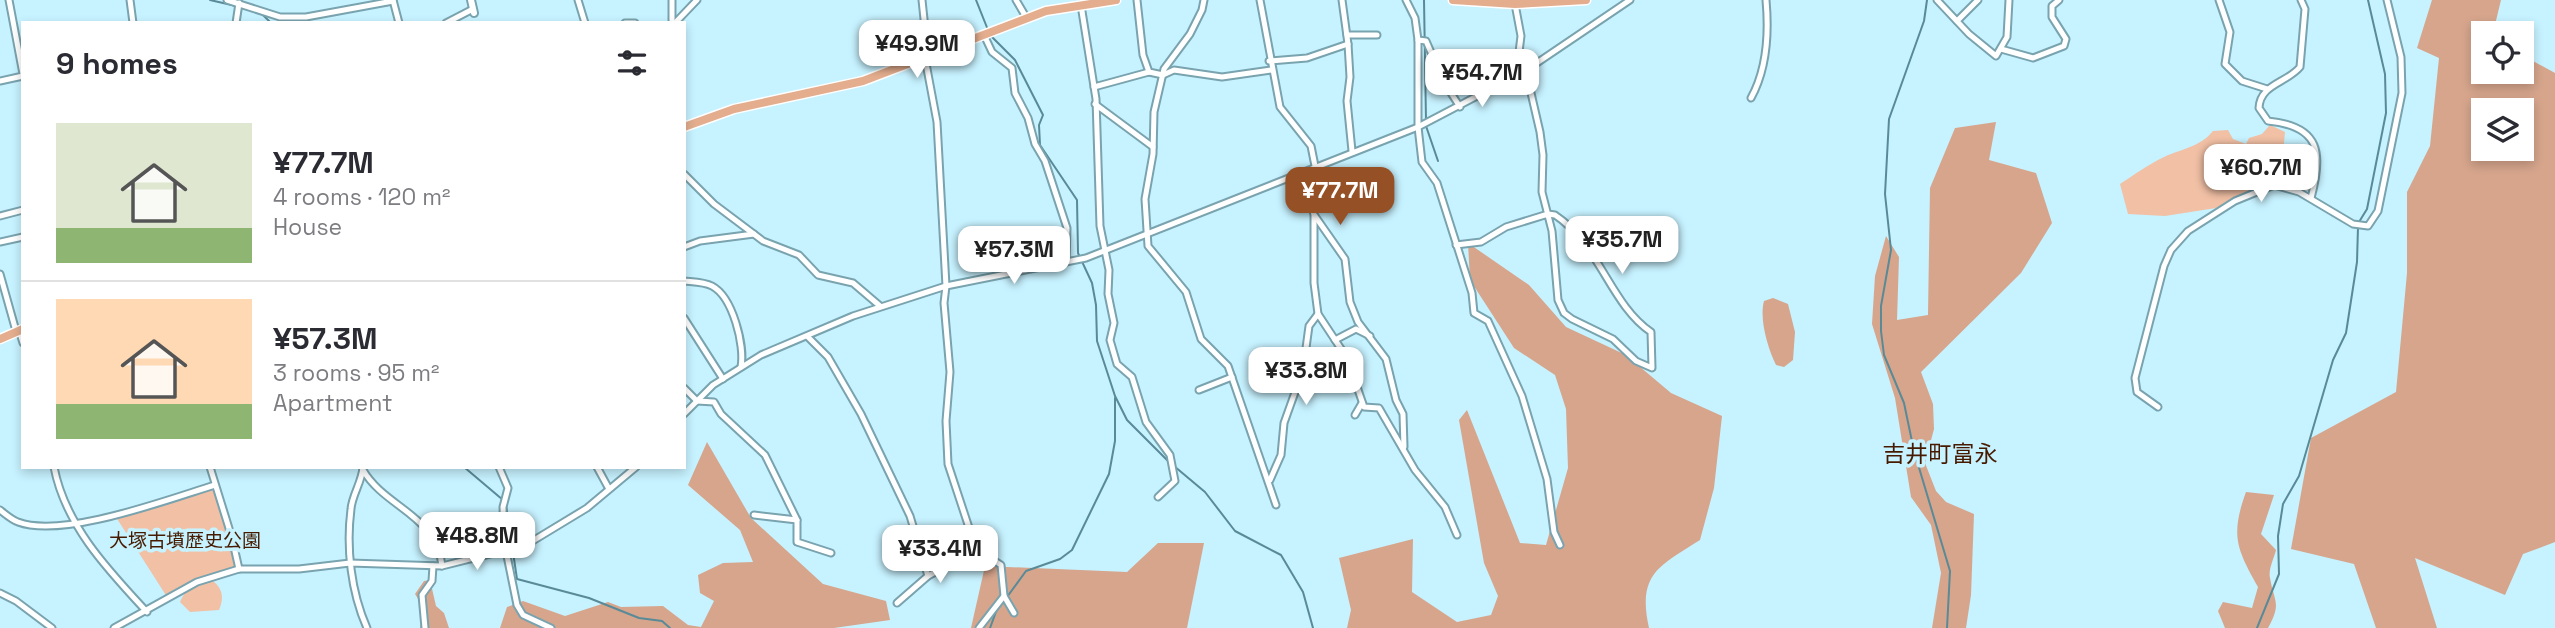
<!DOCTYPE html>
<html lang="en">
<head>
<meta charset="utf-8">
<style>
	body { margin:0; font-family:"Space Grotesk","Noto Sans JP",sans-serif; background:#f2f2f3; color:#2b2b33; height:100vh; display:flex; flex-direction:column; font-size:26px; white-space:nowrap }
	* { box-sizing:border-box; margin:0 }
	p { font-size:23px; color:#7c7c81 }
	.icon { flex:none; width:38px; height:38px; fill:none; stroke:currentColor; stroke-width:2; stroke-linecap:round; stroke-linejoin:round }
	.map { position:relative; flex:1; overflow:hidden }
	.details { position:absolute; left:21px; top:21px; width:665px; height:448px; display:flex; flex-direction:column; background:#fff; border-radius:0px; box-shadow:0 4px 10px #0003 }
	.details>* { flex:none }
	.controls { position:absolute; left:2471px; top:21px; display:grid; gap:14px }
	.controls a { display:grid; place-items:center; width:63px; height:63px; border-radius:0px; background:#fff; box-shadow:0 4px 10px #0003; font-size:35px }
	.price { position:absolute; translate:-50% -60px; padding:0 16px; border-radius:14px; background:#fff; color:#222; font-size:23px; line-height:46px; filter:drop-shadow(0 2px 4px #0008) }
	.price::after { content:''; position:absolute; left:50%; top:42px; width:21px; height:16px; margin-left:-10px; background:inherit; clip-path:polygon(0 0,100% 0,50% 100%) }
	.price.current { background:#955026; color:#fff }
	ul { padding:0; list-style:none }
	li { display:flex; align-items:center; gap:21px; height:175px; padding:0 35px }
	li+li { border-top:2px solid #e1e1e2 }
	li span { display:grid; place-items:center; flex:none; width:196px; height:140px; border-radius:0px; color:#555 }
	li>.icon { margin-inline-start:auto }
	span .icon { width:84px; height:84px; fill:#fffc; stroke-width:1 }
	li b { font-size:30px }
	h2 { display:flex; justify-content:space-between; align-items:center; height:84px; padding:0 35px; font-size:30px }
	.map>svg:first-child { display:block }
	.green { fill:#f1c0a5 }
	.forest { fill:#d6a58c; fill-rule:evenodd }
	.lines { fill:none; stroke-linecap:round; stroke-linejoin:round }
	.stream { stroke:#598a97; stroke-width:2 }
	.minor-casing { stroke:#79a3ae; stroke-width:9 }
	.tertiary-casing { stroke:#79a3ae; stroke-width:10 }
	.primary-casing { stroke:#fff; stroke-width:11 }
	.minor { stroke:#fff; stroke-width:5 }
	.tertiary { stroke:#fff; stroke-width:6 }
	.primary { stroke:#e3ad8e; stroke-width:8 }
	.labels { text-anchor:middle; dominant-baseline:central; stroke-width:7; stroke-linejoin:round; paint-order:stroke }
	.park-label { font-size:19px; fill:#471b00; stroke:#c7f2ff }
	.quarter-label { font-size:23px; fill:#471a00; stroke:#c7f2ff }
</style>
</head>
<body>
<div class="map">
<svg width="2555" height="628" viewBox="0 0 2555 628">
	<rect width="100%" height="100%" fill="#c7f2ff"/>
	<g class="green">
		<path d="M2270,125l15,7 -2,21 -8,13 2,4 36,10 -3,11 -36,-9 -58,26 -51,8 -37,-2 -8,-30c14,-9 29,-20 44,-27 17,-8 36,-10 49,-26l15,-1 5,9 13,5 3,-6 13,-4z"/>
		<path d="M215,485l24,84 -34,10 -36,21 -55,-86z"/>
		<path d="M213,581c10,8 11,17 6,29l-29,2 -10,-10c5,-14 19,-22 33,-21z"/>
	</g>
	<g class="forest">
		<path d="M2432,0h69l-8,33h-10v39h39v-17l33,18v469l-32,12 -18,41 -90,-37 22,70h-61l-22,-64 -63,-15 20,-111 85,-46 11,-119v-81l23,-46 9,-88 -22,-10zM2483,110h39v39h-39z"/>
		<path d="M1996,122l-7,38 47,13 16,50 -31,50 -100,99 12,32 1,25 -9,34 11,28 10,11 28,12 -3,81 -5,33h-34l9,-55 -10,-48 -20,-28 -16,-99 -23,-74 3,-48 11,-40 13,21 -2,63 31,-5 2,-127 25,-60z"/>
		<path d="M1468,243l61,42 37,42 60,28 45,38 51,23 -8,72 -14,52c-41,26 -63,34 -51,88h-302l4,-18 -12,-52 74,-19 -1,53 45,30 34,-7 7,-19 -14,-33 -25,-143 8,-10 53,133 26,2 22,-77 -2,-59 -11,-34 -41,-27 -44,-68z"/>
		<path d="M1773,298l15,6 7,28 -2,28 -9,7 -8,-2c-8,-16 -17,-46 -12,-64z"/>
		<path d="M707,442l44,76 72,66 63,17 4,19 -56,8h-334l7,-21 16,-6 42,15 43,-14 13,5 42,-1 25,19 13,2 13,-26 -14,-8 -2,-18 25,-12 30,-1 -13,-32 -52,-45z"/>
		<path d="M2246,492l28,3 -13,39 15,16c-2,8 -8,20 -6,28 4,24 12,25 -2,50h-43l-7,-17 5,-9 29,6 6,-21c-21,-38 -28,-51 -12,-95z"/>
		<path d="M1158,543h46l-17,85h-216l14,-62 142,6z"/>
		<path d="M430,580l6,26 8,7 5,15h-29c4,-13 2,-24 -5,-34l9,-13z"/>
	</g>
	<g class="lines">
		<g class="stream">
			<path d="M210,0l26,6"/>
			<path d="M976,0l12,30"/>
			<path d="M1424,0l2,120"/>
			<path d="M1927,0l-3,21 -35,98 -4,75 6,56 -10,56v25l3,24 20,48 10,48 36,120 -3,57"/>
			<path d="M242,8l11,3"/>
			<path d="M262,14l9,9"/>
			<path d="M990,35l25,25 28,55 -4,10 1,20 37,55 1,53 14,30 4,22 1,36 18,55 12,24 43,43"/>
			<path d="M1426,126l12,35"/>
			<path d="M2359,222l8,-13 19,-96 -1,-39 -17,-74"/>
			<path d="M1174,466l31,26 30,39 46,24 22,37 10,36"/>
			<path d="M464,467l39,33"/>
			<path d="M506,505l11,74 72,19 50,20 23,3 8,7"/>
			<path d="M1007,597l19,-26 34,-12 12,-9 37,-76 6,-33v-43"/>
			<path d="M990,628l7,-19"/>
			<path d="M2257,628l22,-54 -1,-38 5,-32 16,-28 34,-116 13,-27 11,-71 1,-35"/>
		</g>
		<defs>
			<g id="minor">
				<path d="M9,0l14,74"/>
				<path d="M130,0l3,23"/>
				<path d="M227,0l53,17h26l87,-16"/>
				<path d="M393,0l6,23"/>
				<path d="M578,0l7,23"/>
				<path d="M922,0l6,57"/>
				<path d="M1016,0l10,17"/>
				<path d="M1137,0l6,55 6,17 14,3 11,-5 48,7 49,-7"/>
				<path d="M1204,0l-2,10 -12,24 -26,35 -10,43 -1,42 -8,45 3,47 38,46 15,47 27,27 48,139"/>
				<path d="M1260,0l20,107 31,39 4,20"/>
				<path d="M1342,0l6,44 2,33 -3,24 5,50"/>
				<path d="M1406,0l9,18 3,22v87l4,35 15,21 35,110 2,20 14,8 34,75 25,83 7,53 6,13"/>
				<path d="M1937,0l32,34 27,22 11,-19 2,-37"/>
				<path d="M2219,0l11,32 -5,32 17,17 25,8"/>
				<path d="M2301,0l4,9 -5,58c-13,16 -40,17 -41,41l9,13c53,5 55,33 43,77"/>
				<path d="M1081,5l15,94 4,127 9,44 -1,24 6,29 -4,17 7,24 15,13 14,45 24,33 5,26 -17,16"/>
				<path d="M1957,21l21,-21"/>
				<path d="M236,23l3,-20"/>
				<path d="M446,23l27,-14"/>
				<path d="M625,23h10"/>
				<path d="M672,23v-23"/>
				<path d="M675,23l22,-23"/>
				<path d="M984,35l8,17 20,16 3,25 13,25 7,26 10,17 22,67 -1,34"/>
				<path d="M1347,35h30"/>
				<path d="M1418,40l8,1 18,41 16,25"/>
				<path d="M2001,49l32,9 31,-12 2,-7 -14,-22v-11l7,-6"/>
				<path d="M925,58l12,64 9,164 -2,17 6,69 -4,49 2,43 28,85 25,16 3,31 10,17"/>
				<path d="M1269,61l38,-3 41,-14"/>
				<path d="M0,81l23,-5"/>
				<path d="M1094,87l55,-15"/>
				<path d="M1751,98c16,-29 18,-65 15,-98"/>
				<path d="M1095,104l58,43"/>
				<path d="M1303,172l11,43v68l4,31 29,44 17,49 15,1 36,62 30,37 12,28"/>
				<path d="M684,174l30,30 49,37 36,14 19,20 35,8 27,23"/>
				<path d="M0,216l23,-6"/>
				<path d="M1315,216l30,43 5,43 8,20 28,37 10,41 7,14 1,33"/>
				<path d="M0,242l23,-5"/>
				<path d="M1456,245l25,-3 25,-15 42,-13 7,1c45,30 55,89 96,117l1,36 -16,-7 -23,-22 -41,-20 -8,-6 -6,-13 -6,-69 -10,-39 1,-37 -3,-23 -12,-52 -10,-20 3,-24 -6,-32"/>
				<path d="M684,247l16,-6 54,-7"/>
				<path d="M0,274l16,57"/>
				<path d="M684,281c9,1 20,1 28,5 21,11 33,60 29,81"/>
				<path d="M684,318l39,61"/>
				<path d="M19,330l4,13"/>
				<path d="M808,337l20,20 33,57 49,102 18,60"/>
				<path d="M1335,340l21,-11 14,7"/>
				<path d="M684,388l13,13 17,1 7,12 44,41 32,65"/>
				<path d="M1199,390l33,-13"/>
				<path d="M2158,407l-21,-15 -2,-14 29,-112 7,-16 17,-19 47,-30 39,-16 25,7 54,32 15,2 10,-15 24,-118 -1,-36 -14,-57"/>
				<path d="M684,414l29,-29 48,-30 92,-39 93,-30 140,-28 332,-131 107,-56 105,-71"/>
				<path d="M1355,415l7,-12"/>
				<path d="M54,467c11,58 54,103 93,145"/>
				<path d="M210,467l22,71 7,31"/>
				<path d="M363,467c-1,15 -11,28 -12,42 -5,39 0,83 16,119"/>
				<path d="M499,467l9,21 -5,19 1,34 13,64 6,10 28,13"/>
				<path d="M597,467l12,22"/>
				<path d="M363,470c22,38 74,45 79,96"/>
				<path d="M1270,480l11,-25 3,-32 19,-53 6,-44 9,-12"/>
				<path d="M0,510c5,4 12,10 18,12 45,17 151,-23 197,-37"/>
				<path d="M754,515l43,5v22l34,11"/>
				<path d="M0,593l16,8 36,27"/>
				<path d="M897,603l31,-27 45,-24"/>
				<path d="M114,628l83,-46 42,-13h60l51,-6 92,3 84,-21 61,-37 49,-41"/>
				<path d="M425,628l-3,-33 10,-14 1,-15"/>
				<path d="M979,628l25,-32"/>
			</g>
			<path id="tertiary" d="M471,0l3,13"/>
			<g id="primary">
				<path d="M1453,0l62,4 71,-4"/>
				<path d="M684,127l50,-18 129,-28 183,-70 70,-11"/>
				<path d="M0,339l23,-10"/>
			</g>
		</defs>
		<use href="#minor" class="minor-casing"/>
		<use href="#tertiary" class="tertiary-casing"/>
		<use href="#primary" class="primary-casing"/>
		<use href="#minor" class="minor"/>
		<use href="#tertiary" class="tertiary"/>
		<use href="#primary" class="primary"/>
	</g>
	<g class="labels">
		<g class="park-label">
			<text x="185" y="540">大塚古墳歴史公園</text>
		</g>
		<g class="quarter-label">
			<text x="1940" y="454">吉井町富永</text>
		</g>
	</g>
</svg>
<div class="controls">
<a><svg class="icon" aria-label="locate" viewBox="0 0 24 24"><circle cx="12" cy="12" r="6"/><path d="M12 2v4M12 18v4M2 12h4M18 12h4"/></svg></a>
<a><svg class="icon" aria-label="layers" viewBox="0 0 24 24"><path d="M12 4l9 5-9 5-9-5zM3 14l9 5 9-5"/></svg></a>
</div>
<b class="price" style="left:917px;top:80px">¥49.9M</b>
<b class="price" style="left:1482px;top:109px">¥54.7M</b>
<b class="price" style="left:2261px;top:204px">¥60.7M</b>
<b class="price current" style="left:1340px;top:227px">¥77.7M</b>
<b class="price" style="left:1622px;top:276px">¥35.7M</b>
<b class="price" style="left:1014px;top:286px">¥57.3M</b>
<b class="price" style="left:1306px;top:407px">¥33.8M</b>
<b class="price" style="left:477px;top:572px">¥48.8M</b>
<b class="price" style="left:940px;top:585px">¥33.4M</b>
<section class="details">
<h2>9 homes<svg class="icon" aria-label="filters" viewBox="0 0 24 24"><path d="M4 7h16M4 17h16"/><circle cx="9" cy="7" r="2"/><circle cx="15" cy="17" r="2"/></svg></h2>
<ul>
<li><span style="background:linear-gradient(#dfe7d0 75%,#8fb573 0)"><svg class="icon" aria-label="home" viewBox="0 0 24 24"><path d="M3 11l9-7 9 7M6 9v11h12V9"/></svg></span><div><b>¥77.7M</b><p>4 rooms · 120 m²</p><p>House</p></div></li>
<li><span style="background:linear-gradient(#ffd9b3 75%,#8fb573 0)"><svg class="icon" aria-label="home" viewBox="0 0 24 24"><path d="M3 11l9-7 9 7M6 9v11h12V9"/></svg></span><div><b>¥57.3M</b><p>3 rooms · 95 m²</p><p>Apartment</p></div></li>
</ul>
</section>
</div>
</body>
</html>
